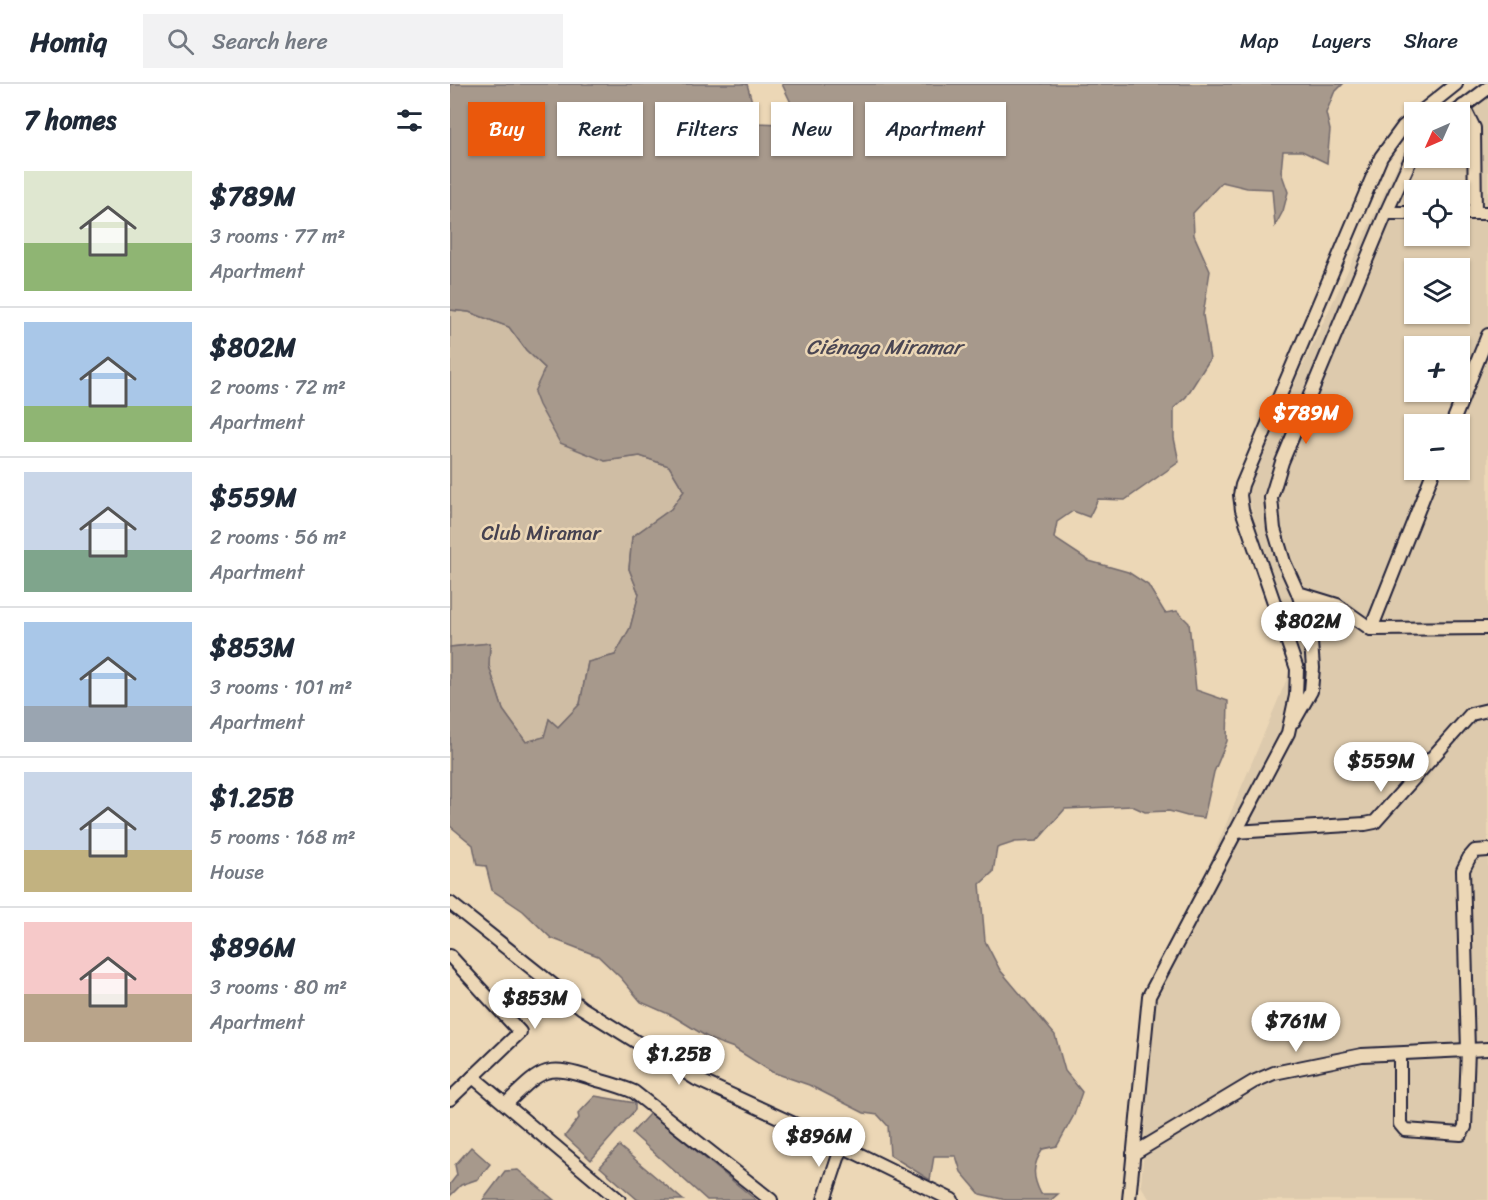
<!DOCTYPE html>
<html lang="en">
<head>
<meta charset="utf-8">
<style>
	body { margin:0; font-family:Sriracha,sans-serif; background:#f2f2f3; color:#1f2937; height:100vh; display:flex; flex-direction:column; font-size:22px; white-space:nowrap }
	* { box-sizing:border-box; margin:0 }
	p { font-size:20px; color:#747a83 }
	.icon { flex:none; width:33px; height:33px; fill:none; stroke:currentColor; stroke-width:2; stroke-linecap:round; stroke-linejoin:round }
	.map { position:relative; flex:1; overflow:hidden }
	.drawer { display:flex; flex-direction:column; background:#fff; width:450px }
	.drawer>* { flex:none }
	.top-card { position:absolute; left:18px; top:18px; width:570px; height:54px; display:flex; gap:12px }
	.needle { width:39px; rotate:225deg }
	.tools { position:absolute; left:954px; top:18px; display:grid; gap:12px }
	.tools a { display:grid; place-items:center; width:66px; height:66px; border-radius:0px; background:#fff; box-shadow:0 2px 4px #0004; font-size:30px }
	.price { position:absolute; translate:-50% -51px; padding:0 14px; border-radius:21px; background:#fff; color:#222; font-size:20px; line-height:39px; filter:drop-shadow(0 2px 3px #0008) }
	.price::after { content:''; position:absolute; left:50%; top:36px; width:18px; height:14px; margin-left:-9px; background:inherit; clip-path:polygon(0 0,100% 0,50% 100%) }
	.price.on { background:#ea580c; color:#fff }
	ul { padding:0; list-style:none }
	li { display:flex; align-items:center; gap:18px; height:150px; padding:0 24px }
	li+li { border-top:2px solid #e0e1e3 }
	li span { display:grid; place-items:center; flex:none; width:168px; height:120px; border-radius:0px; color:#555 }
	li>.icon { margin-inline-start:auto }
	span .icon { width:72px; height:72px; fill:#fffc; stroke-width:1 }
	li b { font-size:26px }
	h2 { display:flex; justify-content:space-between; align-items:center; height:72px; padding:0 24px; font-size:26px }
	.pill { padding:0 21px; border-radius:0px; background:#fff; box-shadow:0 2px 4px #0004; font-size:21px; line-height:54px }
	.pill.on { background:#ea580c; color:#fff }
	header { display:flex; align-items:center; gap:36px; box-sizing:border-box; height:84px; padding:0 30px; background:#fff; border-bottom:2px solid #e0e1e3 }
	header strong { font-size:28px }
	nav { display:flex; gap:33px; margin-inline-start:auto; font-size:21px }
	.search { width:420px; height:54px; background:#f2f2f3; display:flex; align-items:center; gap:15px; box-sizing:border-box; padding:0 21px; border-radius:0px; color:#747a83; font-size:22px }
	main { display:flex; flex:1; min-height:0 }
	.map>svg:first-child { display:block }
	.built { fill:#ddcaad; fill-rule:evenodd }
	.green { fill:#cfbda4; stroke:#787070; stroke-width:1.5 }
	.water { fill:#a7998c; stroke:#72696c; stroke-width:1.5 }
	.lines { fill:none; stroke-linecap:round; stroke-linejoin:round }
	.street-casing { stroke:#22223b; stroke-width:16 }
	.street { stroke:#ecd7b6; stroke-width:12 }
	.labels { text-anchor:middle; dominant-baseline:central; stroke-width:5; stroke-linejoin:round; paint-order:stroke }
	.park-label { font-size:20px; fill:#454150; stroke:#ecd7b6 }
	.water-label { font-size:21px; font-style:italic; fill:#4a4653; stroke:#ecd7b6 }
</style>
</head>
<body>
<header>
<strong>Homiq</strong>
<div class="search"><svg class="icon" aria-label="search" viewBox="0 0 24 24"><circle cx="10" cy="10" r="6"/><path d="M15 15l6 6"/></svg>Search here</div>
<nav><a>Map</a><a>Layers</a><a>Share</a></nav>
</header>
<main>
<section class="drawer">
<h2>7 homes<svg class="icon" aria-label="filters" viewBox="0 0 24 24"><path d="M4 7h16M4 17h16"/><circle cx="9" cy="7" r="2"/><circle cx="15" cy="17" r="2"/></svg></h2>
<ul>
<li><span style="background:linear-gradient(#dfe7d0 60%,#8fb573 0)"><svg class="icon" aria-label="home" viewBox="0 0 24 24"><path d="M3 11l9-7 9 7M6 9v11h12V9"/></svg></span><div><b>$789M</b><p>3 rooms · 77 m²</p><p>Apartment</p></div></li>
<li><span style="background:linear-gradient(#a9c7e8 70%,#8fb573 0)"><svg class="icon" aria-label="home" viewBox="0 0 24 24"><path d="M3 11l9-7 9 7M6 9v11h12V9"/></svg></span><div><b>$802M</b><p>2 rooms · 72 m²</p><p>Apartment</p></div></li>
<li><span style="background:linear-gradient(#c9d6e8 65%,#7fa58c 0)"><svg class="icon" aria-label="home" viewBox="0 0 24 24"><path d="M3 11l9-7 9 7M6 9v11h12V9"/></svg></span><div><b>$559M</b><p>2 rooms · 56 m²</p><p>Apartment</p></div></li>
<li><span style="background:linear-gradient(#a9c7e8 70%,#9aa5b1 0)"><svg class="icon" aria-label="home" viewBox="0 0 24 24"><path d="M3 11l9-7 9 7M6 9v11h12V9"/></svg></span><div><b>$853M</b><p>3 rooms · 101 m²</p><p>Apartment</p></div></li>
<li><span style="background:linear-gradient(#c9d6e8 65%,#c2b280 0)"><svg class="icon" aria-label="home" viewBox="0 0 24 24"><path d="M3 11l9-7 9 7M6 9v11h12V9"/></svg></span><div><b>$1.25B</b><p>5 rooms · 168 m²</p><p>House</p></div></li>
<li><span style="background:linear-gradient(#f6c9c9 60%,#b9a48a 0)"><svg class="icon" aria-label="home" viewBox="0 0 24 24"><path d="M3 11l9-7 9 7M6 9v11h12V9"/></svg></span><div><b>$896M</b><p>3 rooms · 80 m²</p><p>Apartment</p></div></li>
</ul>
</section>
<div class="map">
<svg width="1038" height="1116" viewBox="0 0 1038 1116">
	<rect width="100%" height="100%" fill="#ecd7b6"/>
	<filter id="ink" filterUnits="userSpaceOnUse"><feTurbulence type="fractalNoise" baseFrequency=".0167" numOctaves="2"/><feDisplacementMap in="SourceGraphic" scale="12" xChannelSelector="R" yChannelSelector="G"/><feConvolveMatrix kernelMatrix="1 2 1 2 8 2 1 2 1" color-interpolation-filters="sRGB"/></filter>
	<g filter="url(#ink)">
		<path class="built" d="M1036,0h2v1116h-338l-9,-14 13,-190 137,-327 -45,-183 162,-343 6,-5v20h46v-46h-12zM964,106h46v46h-46zM964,184h46v46h-46zM964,262h46v46h-46zM964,340h46v46h-46z"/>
		<path class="green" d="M0,226l19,2 40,15 17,23 19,18 60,93 35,-5 29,10 15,25 -13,18 -39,28 -3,32 10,25 -9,34 -15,27 -27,7 -8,42 -22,23 -9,-8 -4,18 -19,5 -23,-32 -14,-44 1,-23 -40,4z"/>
		<g class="water">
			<path d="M0,0h297l11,39 24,1 10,-19 -10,-21h561l-9,9 -8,20 4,17 -3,33 -25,-12h-19l-2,21 7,20 -5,19 -8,15 -3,-37 -25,-1 -25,-6 -29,31 1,22 16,36 -7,44 7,44 -24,38 -12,11v30l5,24 -54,38 -27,-1 -9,18 -16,-6 -16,11 -3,16 35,23 39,11 20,13 17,28 12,-2 12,12 7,67 32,11 -1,40 -13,31 -10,46 -17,-2 -18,-5 -24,1 -13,-6 -67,3 -28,32 -22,1 -18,6 -4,24 -13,12 5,57 15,29 55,65 10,36 17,21 -8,23 -17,31 -14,3c-11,16 -11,28 -2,45h17l-7,6h-45l-26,-6 -19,-22 -5,-16h-22l-4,24 -40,-25 -2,-29 -10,-11 -14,-2 -55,-28 -37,-13 -38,-24 -22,-8 -39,-24 -32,-14 -20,-24 -23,-22 -47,-18 -28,-27 -31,-21 -6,-24 -9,-1 -4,-20 -23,-19v-179l40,-4 -1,23 14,44 23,32 18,-5 5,-18 9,8 22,-23 8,-42 27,-7 15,-27 9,-34 -10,-25 3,-32 39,-28 13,-18 -15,-25 -29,-10 -35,5 -45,-18 -21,-38 -5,-13 11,-24 -19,-18 -17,-23 -40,-15 -19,-2z"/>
			<path d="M145,1012l40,7v7l-44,50 -26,-24 14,-18 -1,-4z"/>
			<path d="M200,1029l106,87h-49l-75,-67z"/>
			<path d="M169,1062l64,54h-45l-38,-33z"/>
			<path d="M21,1063l19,17 -12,15 -17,6 -11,11v-12l7,-9 -2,-10z"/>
			<path d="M68,1086l36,30h-71l22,-29z"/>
		</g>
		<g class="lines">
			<defs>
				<g id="street">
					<path d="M1013,22l11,22 1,85"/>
					<path d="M971,28l35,-28"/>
					<path d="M1006,28l32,-24"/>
					<path d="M936,129h28"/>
					<path d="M1010,129h28"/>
					<path d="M1002,340l36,-89"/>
					<path d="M848,509l39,12 34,24 117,-1"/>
					<path d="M921,545l63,-159"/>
					<path d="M844,637l17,-30 2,-23 -3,-38 -12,-37 -14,-31 -10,-33 -3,-31 11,-36 104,-249 28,-61"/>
					<path d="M785,748l130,-8 10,-2 96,-108 17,-4"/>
					<path d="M0,819l132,105 114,71 146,67 110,54"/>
					<path d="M0,872l70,76 -70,67"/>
					<path d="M950,970v70l5,6 56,4 4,-7 3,-77 -5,-180 6,-12 6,-7 13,-1"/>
					<path d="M23,993l146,123"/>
					<path d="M56,1020c36,-35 39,-41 88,-25 14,4 27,7 40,13l137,108"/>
					<path d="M683,1070l120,-72 21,-9 88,-18 126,-6"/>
					<path d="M374,1116l18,-54"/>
					<path d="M679,1116l20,-204 139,-263 8,-37 1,-27 -55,-159 -2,-15 2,-10 139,-328 22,-30 11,-9"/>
				</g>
			</defs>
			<use href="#street" class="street-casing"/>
			<use href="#street" class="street"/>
		</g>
	</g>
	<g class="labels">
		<g class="park-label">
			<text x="91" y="449">Club Miramar</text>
		</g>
		<g class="water-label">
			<text x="434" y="263">Ciénaga Miramar</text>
		</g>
	</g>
</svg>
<div class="tools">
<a><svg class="needle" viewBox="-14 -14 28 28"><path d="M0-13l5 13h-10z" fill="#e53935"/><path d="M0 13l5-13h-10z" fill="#747a83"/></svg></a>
<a><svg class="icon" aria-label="locate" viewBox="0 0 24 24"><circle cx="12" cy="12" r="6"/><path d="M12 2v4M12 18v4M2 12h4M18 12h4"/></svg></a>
<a><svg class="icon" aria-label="layers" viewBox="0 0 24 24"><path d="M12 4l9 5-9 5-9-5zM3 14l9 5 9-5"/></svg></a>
<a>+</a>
<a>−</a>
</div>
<b class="price on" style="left:856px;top:361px">$789M</b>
<b class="price" style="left:858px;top:569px">$802M</b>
<b class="price" style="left:931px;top:709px">$559M</b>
<b class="price" style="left:85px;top:946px">$853M</b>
<b class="price" style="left:846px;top:969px">$761M</b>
<b class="price" style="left:229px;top:1002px">$1.25B</b>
<b class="price" style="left:369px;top:1084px">$896M</b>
<div class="top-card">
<a class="pill on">Buy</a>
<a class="pill">Rent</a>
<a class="pill">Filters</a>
<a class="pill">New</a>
<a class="pill">Apartment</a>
</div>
</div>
</main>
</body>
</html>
